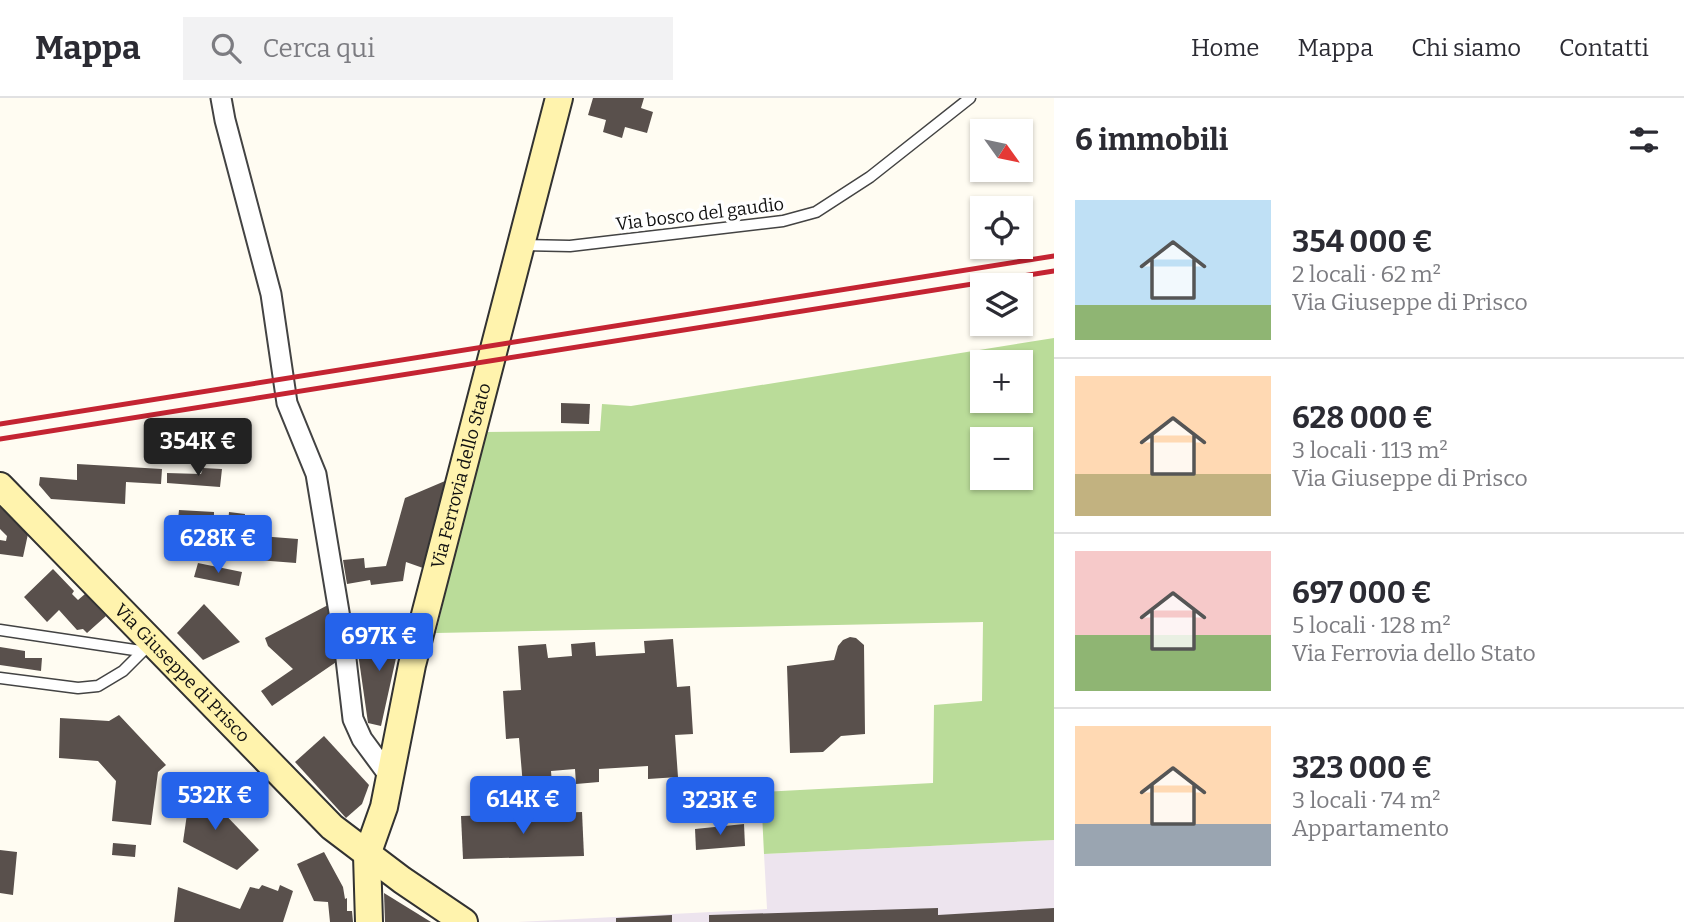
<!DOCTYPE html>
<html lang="it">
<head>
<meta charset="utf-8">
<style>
	body { margin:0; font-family:Bitter,serif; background:#f2f2f3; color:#2b2b33; height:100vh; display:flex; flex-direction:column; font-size:26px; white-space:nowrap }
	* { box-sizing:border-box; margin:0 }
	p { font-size:23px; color:#7c7c81 }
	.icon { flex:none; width:38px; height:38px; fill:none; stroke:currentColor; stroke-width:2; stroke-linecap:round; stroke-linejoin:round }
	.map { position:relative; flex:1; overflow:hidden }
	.drawer { display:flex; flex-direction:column; background:#fff; width:630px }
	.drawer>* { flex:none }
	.needle { width:46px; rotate:123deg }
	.tools { position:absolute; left:970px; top:21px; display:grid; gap:14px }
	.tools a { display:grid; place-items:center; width:63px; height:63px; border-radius:0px; background:#fff; box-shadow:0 2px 5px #0004; font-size:35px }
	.price { position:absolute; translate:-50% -60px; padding:0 16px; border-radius:7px; background:#2563eb; color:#fff; font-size:23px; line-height:46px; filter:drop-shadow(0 2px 4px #0008) }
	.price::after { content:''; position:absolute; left:50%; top:42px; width:21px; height:16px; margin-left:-10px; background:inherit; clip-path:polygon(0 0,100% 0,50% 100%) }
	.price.selected { background:#222; color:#fff }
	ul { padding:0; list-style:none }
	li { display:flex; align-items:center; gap:21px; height:175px; padding:0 21px }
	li+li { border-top:2px solid #e1e1e2 }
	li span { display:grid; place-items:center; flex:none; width:196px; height:140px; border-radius:0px; color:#555 }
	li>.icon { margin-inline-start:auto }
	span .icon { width:84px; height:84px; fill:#fffc; stroke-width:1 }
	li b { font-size:30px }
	h2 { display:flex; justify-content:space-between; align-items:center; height:84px; padding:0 21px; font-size:30px }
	header { display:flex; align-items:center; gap:42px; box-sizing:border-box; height:98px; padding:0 35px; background:#fff; border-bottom:2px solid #e1e1e2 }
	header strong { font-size:33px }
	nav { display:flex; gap:38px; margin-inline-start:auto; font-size:24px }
	.search { width:490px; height:63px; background:#f2f2f3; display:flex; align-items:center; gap:18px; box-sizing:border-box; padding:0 24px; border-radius:0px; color:#7c7c81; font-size:26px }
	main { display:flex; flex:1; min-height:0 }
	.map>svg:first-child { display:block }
	.industrial { fill:#ede4ee }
	.forest { fill:#badc99; fill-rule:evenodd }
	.building { fill:#59504c }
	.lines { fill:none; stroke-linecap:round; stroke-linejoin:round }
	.lane-casing { stroke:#434343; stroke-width:13 }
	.street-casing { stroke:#434343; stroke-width:23 }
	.secondary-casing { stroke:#323232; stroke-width:30 }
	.lane { stroke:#fff; stroke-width:10 }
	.street { stroke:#fff; stroke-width:19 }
	.secondary { stroke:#fff3ad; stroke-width:26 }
	.rail { stroke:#c42432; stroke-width:5 }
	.labels { text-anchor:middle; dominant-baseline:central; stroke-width:7; stroke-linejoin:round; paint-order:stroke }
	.street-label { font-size:18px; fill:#101010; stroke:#fff }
</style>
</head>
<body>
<header>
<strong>Mappa</strong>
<div class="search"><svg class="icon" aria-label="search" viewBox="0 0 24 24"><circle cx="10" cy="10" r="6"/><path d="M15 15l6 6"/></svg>Cerca qui</div>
<nav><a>Home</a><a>Mappa</a><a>Chi siamo</a><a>Contatti</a></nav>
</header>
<main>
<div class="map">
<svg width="1054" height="824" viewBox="0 0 1054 824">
	<rect width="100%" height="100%" fill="#fffcf2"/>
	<path class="industrial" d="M1054,742v82h-536l249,-13 -3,-55z"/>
	<path class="forest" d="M1054,240v502l-290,14 -3,-62 172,-9 1,-78 48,-4 1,-79 -547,11 48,-201 116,-1 2,-27 29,2zM982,264h38v39h-38zM982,341h38v39h-38z"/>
	<g class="building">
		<path d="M593,0h51l-3,10 12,4 -6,21 -22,-6 -3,11 -19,-6 3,-12 -18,-5z"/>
		<path d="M561,305l29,1 -1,20 -28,-1z"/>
		<path d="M77,366l85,5 -1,15 -35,-2 -1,22 -74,-5 -12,-14 1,-8 37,3z"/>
		<path d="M203,370l19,1 -2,18 -53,-4v-10l34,1z"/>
		<path d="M445,383l-22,87 -17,-6 -3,19 -32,4 -1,-5 -23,4 -4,-24 21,-2 1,10 21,-2 19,-68z"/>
		<path d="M0,409l28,27 -5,23 -23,-3v-14l6,1 1,-5 -7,-7z"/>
		<path d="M179,412l35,2v10l14,1 1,-11 16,2 -1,10h17l-1,12 38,3 -2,24 -132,-10 2,-35 12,1z"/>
		<path d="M198,465l44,9 -3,14 -45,-9z"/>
		<path d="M53,471l21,22 -2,3 6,6 7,-6 21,22 -19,17 -4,-4 -6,1 -18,-20 -12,12 -23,-25z"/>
		<path d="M204,506l36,38 -37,18 -26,-27z"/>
		<path d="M328,507l9,21 5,32 -70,48 -11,-15 32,-22 -25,-23 -3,-8z"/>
		<path d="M380,528l22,5 -21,95 -13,-3 -10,-70 15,3z"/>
		<path d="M850,539l6,1 8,7 1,89 -24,2 -18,16 -33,1 -3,-87 47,-6 4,-14 5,-6z"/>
		<path d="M673,541l4,48 13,-1 3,48 -18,1 3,42 -30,2v-13l-49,3v13l-23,2 -1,-15 -24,2 1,13 -29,2 -4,-48 -13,1 -3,-48 18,-1 -3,-44 28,-2 2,14 24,-2 -1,-12 24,-2 1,14 49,-3 -1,-12z"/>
		<path d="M0,549l25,4v7h17l-1,13 -41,-6z"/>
		<path d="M119,617l47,50 -8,7 -7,53 -39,-4 4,-40 -18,-20 -39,-3 1,-40 49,3z"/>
		<path d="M324,638l45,49 -7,19 -16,14 -51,-56z"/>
		<path d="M196,686l63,66 -22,20 -54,-28 7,-49z"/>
		<path d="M582,714l2,44 -121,3 -2,-43z"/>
		<path d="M744,726l1,22 -49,4 -1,-21z"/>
		<path d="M113,745l23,2 -1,12 -23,-2z"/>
		<path d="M0,752l17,2 -4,43 -13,-2z"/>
		<path d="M324,754l19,35 2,12 2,-1v13h5l1,11h-23l-2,-20 -14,-1 -17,-37z"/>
		<path d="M262,787l16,6 2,-6 13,6 -10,31h-109l4,-35 62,22 10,-22 9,2z"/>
		<path d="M384,795l47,29h-46z"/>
		<path d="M938,810v7l116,-7v14h-345v-7z"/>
		<path d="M672,817v7h-56v-4z"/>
	</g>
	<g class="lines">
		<defs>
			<g id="lane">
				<path d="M522,147l48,1 213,-25 33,-9 54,-35 100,-79"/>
				<path d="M0,532l141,21"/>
				<path d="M0,580l78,10 20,-2 25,-15 27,-27"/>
			</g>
			<path id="street" d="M221,0l4,22 46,174 16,109 29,71 28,168 9,77 9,20 28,38"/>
			<g id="secondary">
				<path id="s1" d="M0,388l332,341 70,53 62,42"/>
				<path id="s2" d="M369,824l-2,-67 17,-48 28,-142 147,-567"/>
			</g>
		</defs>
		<use href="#lane" class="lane-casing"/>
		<use href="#street" class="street-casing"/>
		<use href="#secondary" class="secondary-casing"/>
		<use href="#lane" class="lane"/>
		<use href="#street" class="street"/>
		<use href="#secondary" class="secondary"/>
		<g class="rail">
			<path d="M0,326l1054,-168"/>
			<path d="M0,341l1054,-168"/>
		</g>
	</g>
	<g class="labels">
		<g class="street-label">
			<text transform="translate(700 116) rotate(-7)">Via bosco del gaudio</text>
			<text stroke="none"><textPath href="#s2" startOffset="458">Via Ferrovia dello Stato</textPath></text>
			<text stroke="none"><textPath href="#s1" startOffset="261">Via Giuseppe di Prisco</textPath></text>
		</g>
	</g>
</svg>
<div class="tools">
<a><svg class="needle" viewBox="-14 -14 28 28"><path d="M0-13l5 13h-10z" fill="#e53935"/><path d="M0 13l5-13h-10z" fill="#7c7c81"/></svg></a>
<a><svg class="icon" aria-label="locate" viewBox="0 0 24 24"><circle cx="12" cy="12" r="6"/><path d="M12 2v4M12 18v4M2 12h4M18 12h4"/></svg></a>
<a><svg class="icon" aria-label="layers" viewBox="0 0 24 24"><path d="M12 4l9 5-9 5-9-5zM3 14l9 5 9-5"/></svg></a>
<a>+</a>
<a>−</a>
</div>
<b class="price selected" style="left:198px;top:380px">354K €</b>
<b class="price" style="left:218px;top:477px">628K €</b>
<b class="price" style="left:379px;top:575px">697K €</b>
<b class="price" style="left:215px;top:734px">532K €</b>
<b class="price" style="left:523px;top:738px">614K €</b>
<b class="price" style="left:720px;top:739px">323K €</b>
</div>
<section class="drawer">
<h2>6 immobili<svg class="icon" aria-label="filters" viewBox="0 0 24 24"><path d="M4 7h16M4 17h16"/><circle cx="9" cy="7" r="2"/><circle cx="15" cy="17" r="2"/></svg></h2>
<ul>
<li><span style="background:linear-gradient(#bfe0f5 75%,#8fb573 0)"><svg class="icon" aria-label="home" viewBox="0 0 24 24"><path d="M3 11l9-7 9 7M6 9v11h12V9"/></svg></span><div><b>354 000 €</b><p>2 locali · 62 m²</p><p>Via Giuseppe di Prisco</p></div></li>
<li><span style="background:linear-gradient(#ffd9b3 70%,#c2b280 0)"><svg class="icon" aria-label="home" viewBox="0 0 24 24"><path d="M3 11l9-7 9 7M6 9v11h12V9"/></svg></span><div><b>628 000 €</b><p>3 locali · 113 m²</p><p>Via Giuseppe di Prisco</p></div></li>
<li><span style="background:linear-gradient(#f6c9c9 60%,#8fb573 0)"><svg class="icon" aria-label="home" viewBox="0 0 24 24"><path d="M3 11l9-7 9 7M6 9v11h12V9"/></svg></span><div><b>697 000 €</b><p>5 locali · 128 m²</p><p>Via Ferrovia dello Stato</p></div></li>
<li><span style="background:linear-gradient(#ffd9b3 70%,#9aa5b1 0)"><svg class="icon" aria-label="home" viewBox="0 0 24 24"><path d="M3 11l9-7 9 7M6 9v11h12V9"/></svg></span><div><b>323 000 €</b><p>3 locali · 74 m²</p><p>Appartamento</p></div></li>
</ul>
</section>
</main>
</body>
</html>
